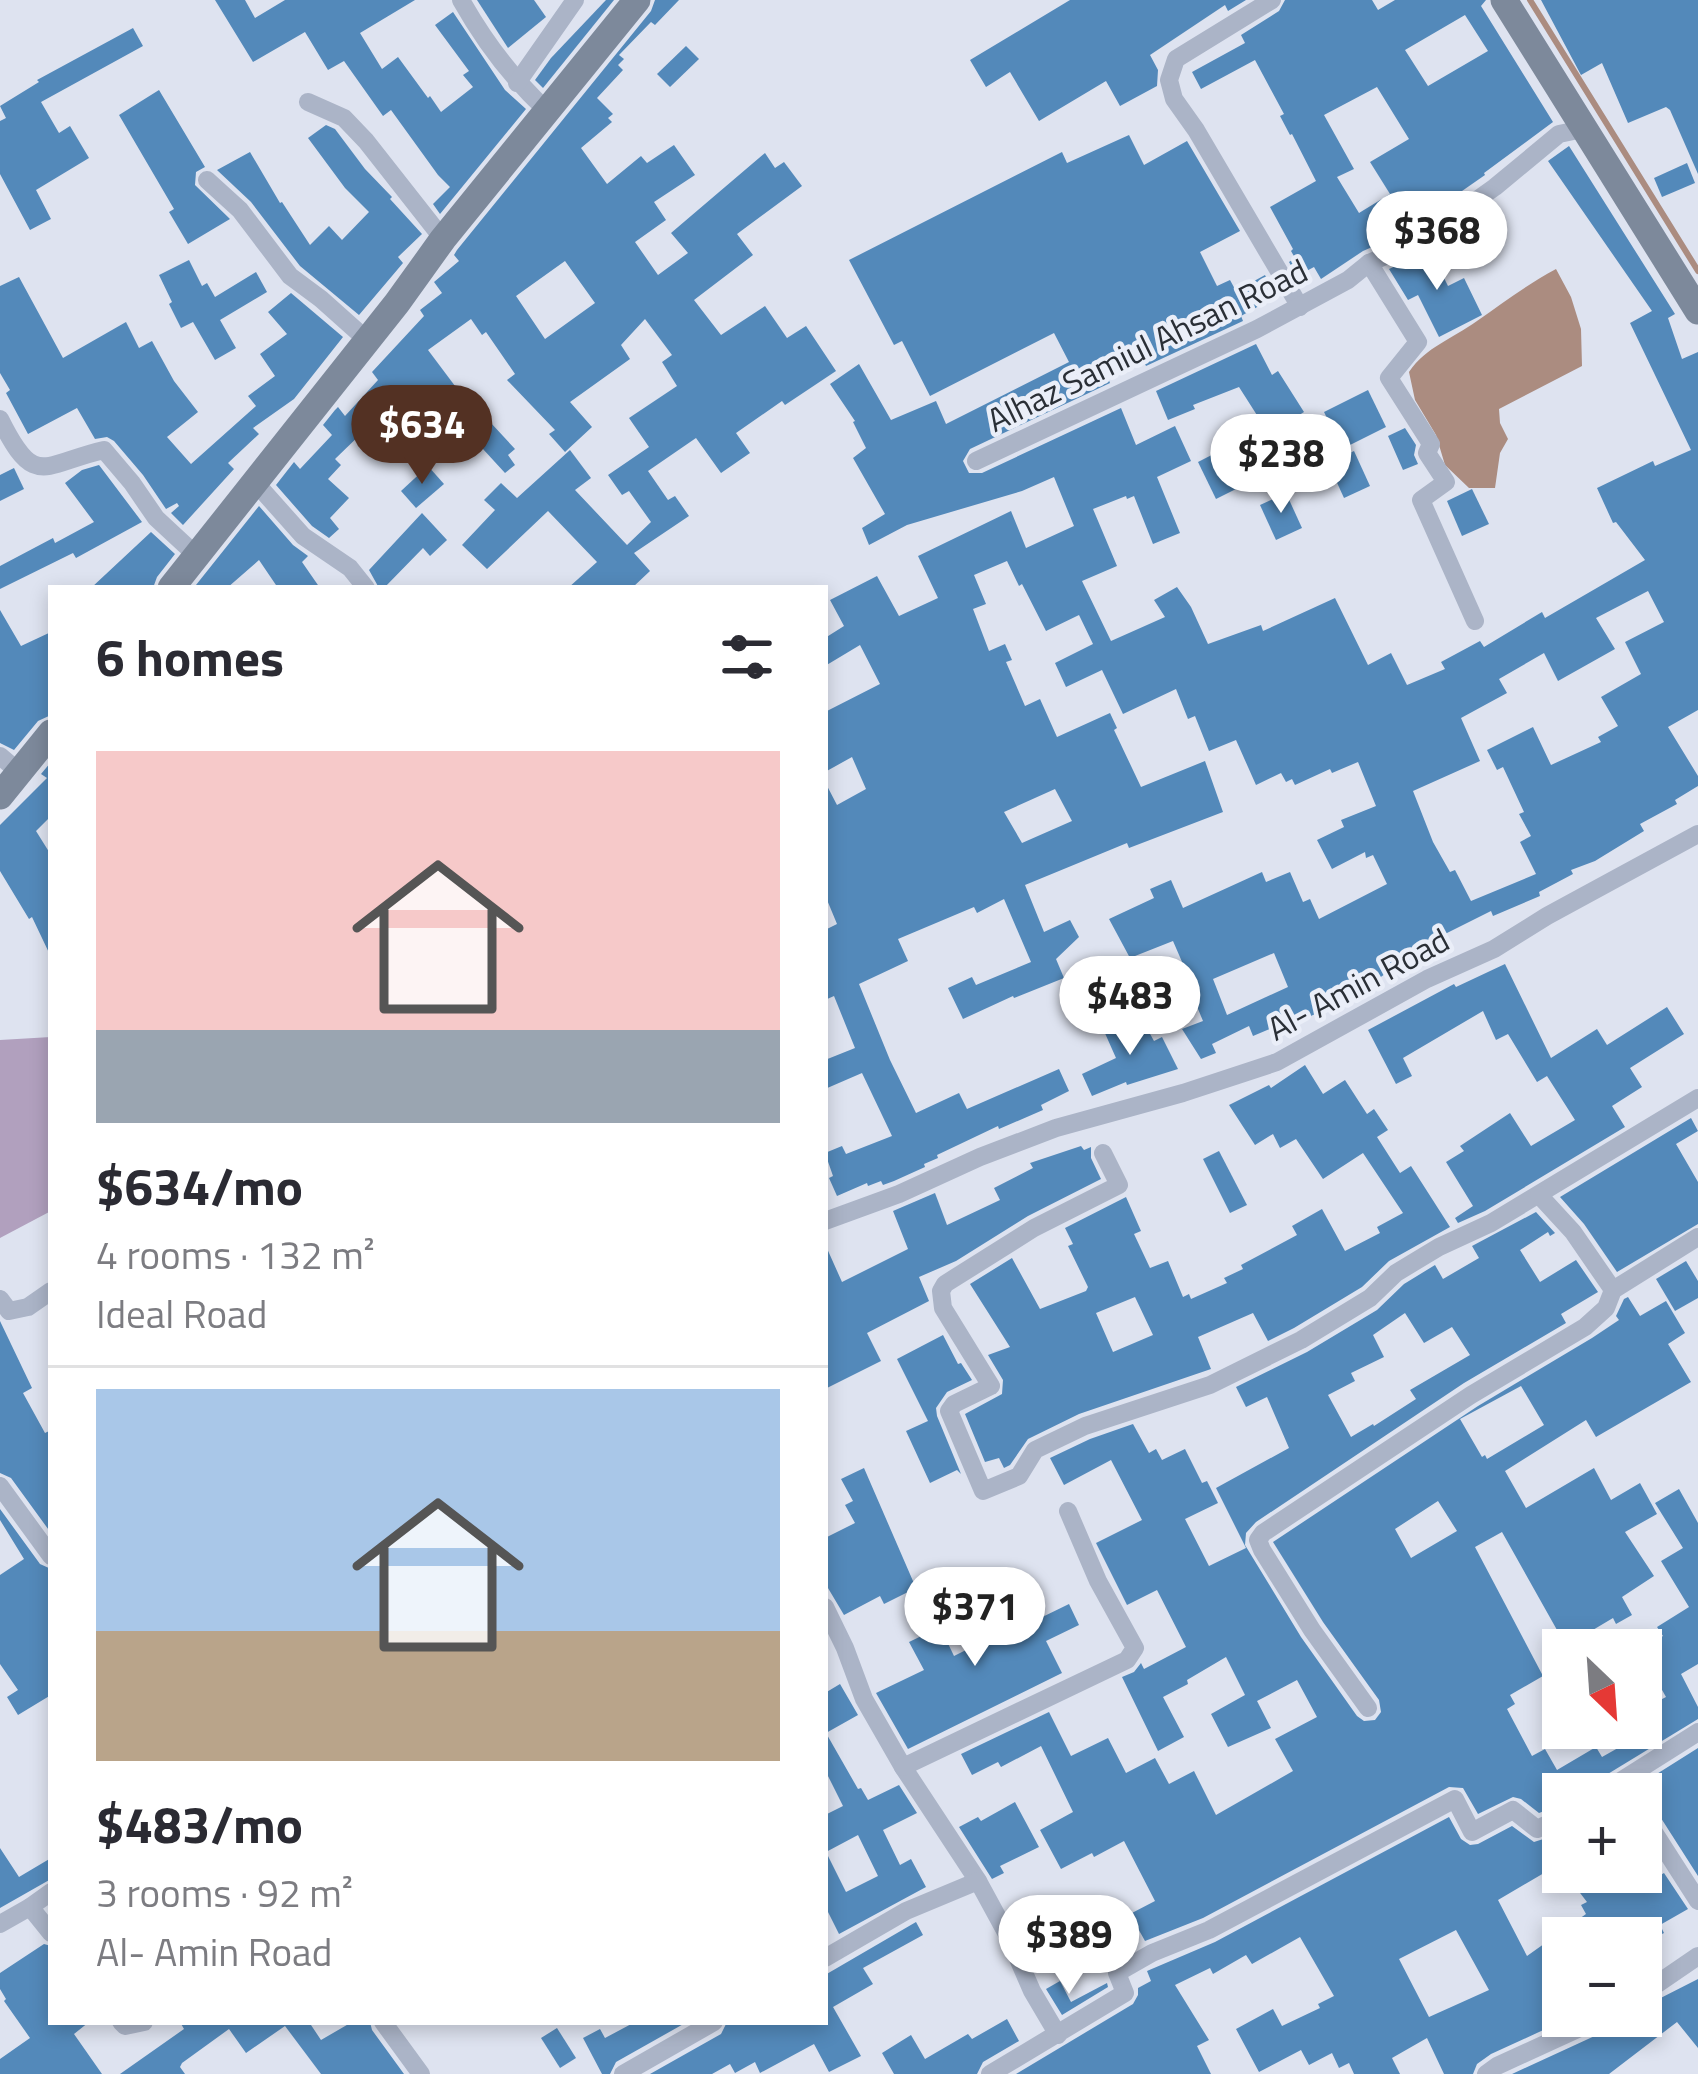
<!DOCTYPE html>
<html lang="en">
<head>
<meta charset="utf-8">
<style>
	body { margin:0; font-family:"Titillium Web",sans-serif; background:#f2f2f3; color:#2b2b33; height:100vh; display:flex; flex-direction:column; font-size:45px; white-space:nowrap }
	* { box-sizing:border-box; margin:0 }
	p { font-size:39px; color:#7c7c81 }
	.icon { flex:none; width:66px; height:66px; fill:none; stroke:currentColor; stroke-width:2; stroke-linecap:round; stroke-linejoin:round }
	.map { position:relative; flex:1; overflow:hidden }
	.drawer { position:absolute; left:48px; top:585px; width:780px; height:1440px; display:flex; flex-direction:column; background:#fff; border-radius:0px; box-shadow:0 6px 18px #0003 }
	.drawer>* { flex:none }
	.needle { width:78px; rotate:155deg }
	.fabs { position:absolute; left:1542px; top:1629px; display:grid; gap:24px }
	.fabs a { display:grid; place-items:center; width:120px; height:120px; border-radius:0px; background:#fff; box-shadow:0 6px 18px #0003; font-size:60px }
	.price { position:absolute; translate:-50% -102px; padding:0 27px; border-radius:42px; background:#fff; color:#222; font-size:39px; line-height:78px; filter:drop-shadow(0 3px 6px #0008) }
	.price::after { content:''; position:absolute; left:50%; top:72px; width:36px; height:27px; margin-left:-18px; background:inherit; clip-path:polygon(0 0,100% 0,50% 100%) }
	.price.current { background:#533123; color:#fff }
	ul { padding:0; list-style:none }
	li { display:grid; align-content:center; gap:24px; height:636px; padding:0 48px }
	li+li { border-top:3px solid #e1e1e2 }
	li span { display:grid; place-items:center; height:372px; border-radius:0px; color:#555 }
	li>.icon { margin-inline-start:auto }
	span .icon { width:216px; height:216px; fill:#fffc; stroke-width:1 }
	li b { font-size:51px }
	h2 { display:flex; justify-content:space-between; align-items:center; height:144px; padding:0 48px; font-size:51px }
	.map>svg:first-child { display:block }
	.green { fill:#b1a0be }
	.water { fill:#ab8c80 }
	.lines { fill:none; stroke-linecap:round; stroke-linejoin:round }
	.stream { stroke:#ab8c80; stroke-width:6 }
	.building { fill:#5389ba; fill-rule:evenodd }
	.street { stroke:#abb4c7; stroke-width:18 }
	.secondary { stroke:#7d899b; stroke-width:27 }
	.labels { text-anchor:middle; dominant-baseline:central; stroke-width:9; stroke-linejoin:round; paint-order:stroke }
	.street-label { font-size:33px; fill:#2a2f36; stroke:#eaeef8 }
</style>
</head>
<body>
<div class="map">
<svg width="1698" height="2074" viewBox="0 0 1698 2074">
	<rect width="100%" height="100%" fill="#dee3f0"/>
	<path class="green" d="M51,1037v174l-51,27v-198z"/>
	<path class="water" d="M1556,269l15,28 10,32 1,37 -83,43 1,14 8,16 -8,14 -5,35h-26l-24,-23 -9,-30 -21,-35 -6,-28c17,-25 43,-33 68,-51 26,-18 51,-37 79,-52z"/>
	<g class="lines">
		<path class="stream" d="M1530,0l168,271"/>
	</g>
	<g class="building">
		<path d="M215,0h30l10,18 30,-18h130l-55,33 22,36 16,-12 30,41 2,-2 11,16 32,-25 -10,-12 6,-4 -34,-46 18,-13 52,78 21,19 -86,105 -7,-10 17,-17 -12,-12 -47,-65 -8,6 -39,-55 -16,9 -23,-38 -52,30z"/>
		<path d="M477,0h57l12,17 -38,31z"/>
		<path d="M606,0h8l-71,88 -8,-8 16,-22z"/>
		<path d="M655,0h24l-24,25 -4,-3 -32,33 5,4 -6,6 5,5 -26,28 16,16 -5,4 4,4 -31,26 26,36 34,-28 6,7 27,-18 21,30 -41,27 12,18 -31,22 23,33 30,-22 -17,-20 94,-80 10,15 9,-6 18,24 -65,48 16,21 -59,45 27,35 44,-29 22,32 19,-12 30,45 -51,34 -3,-4 -46,32 14,20 -29,20 -25,-35 -48,33 20,29 7,-4 14,20 -55,37 16,18 -18,17h-64l29,-26 -49,-51 -61,58 -25,-24 33,-35 -11,-10 17,-17 16,15 53,-48 21,28 -16,12 52,55 24,-23 -22,-31 -7,4 -14,-20 41,-28 -20,-29 48,-32 -15,-24 10,-7 -27,-36 -24,26 9,14 -60,43 22,25 -27,25 -16,-18 6,-4 -48,-50 8,-6 -29,-42 -4,3 -11,-16 -43,31 57,76 5,-4 25,27 -7,6 7,10 -10,8 -45,-49 -25,23 -39,-47 -61,59 6,6 -13,14 21,19 -19,20 9,11 -10,9 -17,-12 -36,-41 18,-23 6,7 32,-34 -9,-10 12,-15 3,-3 7,9 33,-36 -6,-8 52,-56 -4,-6 22,-17 -8,-11 25,-21 -5,-6 3,-5 194,-239zM565,261l30,42 -50,36 -29,-43z"/>
		<path d="M1070,0h176l-18,11 -3,-6 -75,50 8,15 -1,16 -37,20 -14,-25 -67,40 -29,-49 -24,15 -16,-27z"/>
		<path d="M1285,0h87l6,10 17,-10h91l-5,6 72,116 -69,51 1,2 -69,48 1,3 -6,4 -48,21 -42,28 -7,-12 -17,9 -8,-14 6,-4 -4,-7 2,-2 -23,-42 46,-26 -24,-47 -2,1 -10,-19 4,-2 -29,-54 -54,29 -9,-17 53,-29 -4,-8 38,-24zM1465,15l23,36 -60,35 -23,-36zM1377,87l32,52 -39,23 20,32 -31,19 -22,-36 17,-8 -30,-54z"/>
		<path d="M1541,0h157v174l-28,-64 -4,-3 -38,16 -26,-60 -21,12z"/>
		<path d="M133,28l10,18 -102,56 18,31 11,-7 19,32 -53,32 15,29 -21,11 -30,-56v-53l6,-3 -6,-12 39,-24 -2,-2z"/>
		<path d="M686,46l13,13 -29,28 -13,-13z"/>
		<path d="M159,90l46,77 -9,5 -1,13 35,34 -42,25 -19,-32 5,-3 -55,-94z"/>
		<path d="M326,125l9,4 30,40 27,28 -2,2 32,35 -24,23 5,6 -44,52 -59,-49 -49,-64 -34,-32 33,-18 30,51 2,-1 28,43 19,-19 13,14 27,-28 -24,-24 -37,-50z"/>
		<path d="M1129,135l15,30 43,-24 53,90 -40,21 17,34 13,-6 6,11 29,-16 10,22 -34,19 2,5 -97,45 -3,-6 -35,18 2,5 -140,66 -7,12 6,12h13l139,-65 15,37 39,-19 16,35 -34,16 23,56 -27,11 -19,-48 -7,3 -1,-3 -33,13 24,57 -35,15 29,60 54,-24 -11,-17 23,-13 14,20 17,37 53,-19 2,6 72,-33 33,67 23,-12 16,32 38,-16 -4,-7 39,-21 4,6 58,-35 3,6 100,-58 -29,-38 -3,1 -16,-35 56,-27 2,5 36,-16 -61,-127 22,-12 -104,-150 21,-15 106,168 -7,4 14,41 16,-7v358l-30,17 30,49v10l-23,14 2,4 -37,20 4,7 -49,30 -24,9 2,4 -34,18 1,4 -47,20 -2,-5 -52,26 -24,17 2,3 -19,8 -36,25 -49,25 -11,5 -2,-4 -47,20 -4,-10 -37,18 4,9 -15,6 -19,-30 21,-8 -17,-41 3,-2 -16,-37 -43,17 -21,-39 45,-21 -4,-9 21,-9 12,28 79,-36 4,10 24,-10 13,30 7,-3 9,20 68,-35 -14,-29 -7,3 -1,-6 -33,17 -15,-29 27,-13 -3,-7 35,-14 -18,-44 -26,11 -2,-4 -35,16 -3,-6 -6,3 -5,-9 -25,12 -20,-45 -27,11 -14,-35 -7,3 -12,-30 -53,25 -21,-44 -36,17 -11,-24 38,-19 -14,-29 -33,16 -24,-47 -3,2 -12,-25 -33,14 12,29 -13,5 16,42 16,-7 7,16 -6,2 19,44 15,-7 17,38 53,-24 7,15 -3,2 27,57 64,-26 18,51 -94,36 -2,-5 -102,42 19,47 26,-12 9,17 -23,22 8,19 -50,20 -1,-2 -50,23 -15,-31 24,-11 4,8 55,-23 -27,-63 -27,14 -3,-6 -76,32 10,22 -49,23 31,76 26,53 43,-20 8,16 92,-40 10,22 -28,14 2,5 -44,19 -1,-3 -61,29 1,3 -14,6 1,3 -31,14 -11,4 -2,-4 -13,5 -1,-3 -30,13 -8,-18 4,-2 -8,-23 17,-7 4,8 46,-18 -30,-63 -37,16v-29l30,-12 -21,-52 -9,4v-70l12,-6 -12,-29v-113l12,23 29,-16 -14,-32 -27,15v-60l55,-28 -20,-39 -35,21v-28l19,-12 -14,-26 47,-24 22,40 39,-18 -20,-42 93,-45 15,37 48,-22 -20,-49 -32,14 -115,34 -38,20 -7,-17 23,-14 -32,-56 13,-10 -13,-26 2,-1 -25,-37 29,-20 32,56 45,-19 10,23 123,-62 -15,-29 -124,63 -28,-55 -8,4 -45,-85 213,-108 5,11zM1648,591l16,31 -39,20 16,32 -40,23 17,29 -20,11 3,5 -50,23 -18,-38 -46,23 10,20 6,-3 21,45 -5,2 12,22 -11,6 16,32 -65,27 -16,-31 -5,2 -17,-30 -20,-51 67,-30 -19,-43 46,-25 -8,-14 45,-26 14,28 57,-32 -19,-31zM1055,789l17,32 -50,22 -18,-31zM1274,953l14,34 -61,28 -14,-36z"/>
		<path d="M1687,163l8,20 -33,14 -8,-19z"/>
		<path d="M1430,250l18,36 16,-8 18,37 -43,22 -21,-42 -10,5 -19,-31z"/>
		<path d="M189,260l13,26 5,-3 8,14 41,-25 11,20 -47,28 16,28 -21,12 -22,-38 -12,6 -12,-24 3,-2 -13,-27z"/>
		<path d="M19,277l44,81 63,-36 13,26 13,-7 22,40 24,31 -31,25 24,27 65,-58 -8,-10 27,-20 -15,-22 27,-20 -19,-22 23,-19 52,44 -49,62 -41,29 6,6 -31,29 6,6 -51,56 -12,-12 8,-7 -2,-3 -11,6 -23,-34 -29,-34 -7,-4 -12,2 -18,-31 -49,26 -22,-41 4,-3 -10,-17v-87z"/>
		<path d="M1256,344l16,31 6,-4 26,41 -35,22 -30,-47 -46,18 2,4 -27,11 -12,-29z"/>
		<path d="M1368,390l18,37 -44,22 -18,-37z"/>
		<path d="M1405,428l11,17 -2,10 4,9 -15,6 -15,-34z"/>
		<path d="M1241,440l19,37 -44,22 -18,-37z"/>
		<path d="M1354,451l16,35 -26,12 -16,-35z"/>
		<path d="M99,465l43,57 -66,36 -3,-5 -73,36v-23l53,-28 2,5 39,-21 -29,-39 17,-13z"/>
		<path d="M428,466l16,18 -28,24 -15,-17z"/>
		<path d="M14,468l10,21 -24,12v-26z"/>
		<path d="M1472,489l17,35 -27,12 -15,-35z"/>
		<path d="M1286,493l16,35 -26,12 -16,-35z"/>
		<path d="M259,506l34,39 15,11 -6,6 18,26h-42l-19,-28 -32,28h-28l-3,-3z"/>
		<path d="M422,513l25,27 -17,16 -7,-8 -39,40h-5l-10,-18z"/>
		<path d="M151,532l24,22 -18,23 -4,11h-62z"/>
		<path d="M0,610l21,36 30,-14v83l-13,6 -24,29 -14,-7z"/>
		<path d="M51,762v54l-15,15 15,24v102l-19,-40 -3,2 -29,-48v-46l47,-47 -6,-4z"/>
		<path d="M1505,964l46,94 46,-29 10,16 60,-38 17,27 -54,34 12,19 -30,19 13,21 -140,84 -27,12 -3,-5 18,-12 -27,-44 18,-11 -4,-5 50,-33 21,33 44,-26 -28,-44 -10,6 -29,-48 -12,6 -13,-29 -80,47 9,18 -16,8 -28,-54 86,-46 2,3z"/>
		<path d="M1139,1014l15,27 8,-4 16,32 -51,16 -1,-3 -34,14 -10,-22 34,-16 -12,-27z"/>
		<path d="M1305,1065l18,29 22,-14 22,34 7,-5 14,21 -11,7 23,36 11,-7 39,61 -61,34 -27,26 -68,41 -26,13 -15,-28 -55,24 13,32 -132,45 -51,25 -18,26 -6,3 -5,-10 -14,4 -20,-48 37,-20 1,-14 -15,-25 22,-8 -40,-63 42,-26 28,51 46,-18 2,-4 -20,-41 5,-2 -8,-16 61,-31 15,34 -7,3 16,34 18,-7 15,36 6,-3 2,5 36,-16 -3,-5 19,-9 -2,-4 56,-30 -5,-9 30,-17 23,42 35,-18 -3,-6 26,-14 -40,-60 -40,26 -27,-40 -16,9 -7,-14 -18,11 -26,-40 40,-20 2,3zM1135,1297l18,38 -40,17 -17,-39z"/>
		<path d="M1691,1118l7,13 -22,13 22,38v42l-81,48 -33,-48 -24,-27z"/>
		<path d="M1081,1146l3,4 7,-3v11l10,21 -73,37 -72,45 -37,16 10,24 -62,32 14,28 -56,28v-145l17,38 66,-33 -15,-38 42,-18 12,32 53,-25 -6,-12 39,-20 -3,-5z"/>
		<path d="M1219,1151l28,54 -17,8 -27,-54z"/>
		<path d="M1536,1212l19,21 -5,3 -2,-4 -28,18 20,32 36,-22 22,32 -37,22 5,9 -102,60 -208,139 -10,11 -1,12 56,92 56,79 7,5 11,-1 6,-8 -2,-12 -56,-78 -50,-80 205,-136 114,-68 27,-18 -3,-4 8,-17 4,-2 12,19 26,-15 19,32 -17,11 23,38 -95,55 -10,-17 -81,51 21,37 68,-40 17,32 29,-17 17,31 -32,18 29,44 -32,21 10,18 -16,9 -3,-6 -47,28 -64,-114 -27,15 68,129 -33,19 5,9 -8,5 25,47 13,-7 12,21 39,-23 6,10 39,-22v-25l25,-13 -27,-48 24,-13 -6,-9 32,-20 -28,-46 22,-13 -28,-45 24,-14 19,34v141l-17,10 17,33v12l-105,64 -6,11h-24v10l-24,9 -18,-14 -8,-2 -35,17 -15,-26 -14,-1 -246,131 -58,23 -15,-27 25,-13 -31,-60 -30,16 -2,-4 -31,16 -21,-39 33,-18 -32,-66 -40,21 -3,-5 -26,13 -11,-21 88,-42 22,44 37,-18 18,35 29,-15 14,26 25,-13 22,44 77,-44 -18,-32 42,-22 -20,-37 -40,21 14,27 -43,19 -17,-33 34,-19 -19,-38 -39,23 1,4 -25,13 21,40 -26,14 -36,-74 12,-5 7,-9 3,6 42,-22 -29,-57 -30,15 -31,-62 46,-23 -31,-60 -47,25 -14,-27 40,-19 43,-15 16,29 7,-4 6,11 23,-11 17,34 5,-2 11,22 -33,16 24,47 37,-18 -30,-60 73,-40 -22,-51 -21,10 -10,-20 71,-35 70,-42 27,-26 31,-19 8,14 36,-21 -7,-12zM1405,1313l19,30 28,-16 18,28 -60,35 6,9 -42,27 -1,-2 -22,13 -23,-42 27,-14 -4,-8 33,-16 -11,-22zM1521,1386l23,39 -57,34 -2,-4 -3,2 -22,-38zM1438,1501l19,30 -46,27 -16,-29z"/>
		<path d="M1686,1261l12,20v17l-23,13 -19,-32z"/>
		<path d="M0,1321l32,67 -9,5 22,40 6,-3v103l-40,-55 -11,-5z"/>
		<path d="M943,1335l15,29 3,-1 11,17 -25,12 -11,16 1,8 24,58 -4,-4 -27,13 -24,-52 22,-10 -31,-62z"/>
		<path d="M864,1468l52,120 -32,16 -4,-8 -36,19 -19,-32v-45l30,-15 -10,-18 8,-4 -12,-22z"/>
		<path d="M0,1509l40,55 11,5v126l-33,20 -11,-18 11,-7 -18,-26v-89l24,-16 -24,-39z"/>
		<path d="M1007,1583l21,41 41,-20 10,21 -33,16 16,32 -154,76 -32,-56 48,-23 -15,-28 31,-15 14,29 40,-20 -18,-38z"/>
		<path d="M840,1684l18,31 -32,18 32,56 3,-1 7,12 31,-15 18,28 -34,17 17,35 11,-6 15,28 -87,47 -14,-28v-91l18,-9 -18,-36v-77zM858,1835l20,41 -32,16 -20,-40z"/>
		<path d="M1698,1748v128l-46,-72 -11,-5v-5h-16z"/>
		<path d="M1015,1802l24,45 -39,19 4,7 -12,6 -33,-52 19,-10 3,4z"/>
		<path d="M1449,1817l12,22 9,6 8,-1 34,-18 22,16 25,-8 4,6v31l-15,9 -4,-7 -46,27 29,56 59,-42 -5,-9 6,-3 -23,-30h66l7,5 4,9 23,-13 24,36 -28,16 4,8 -23,11v-6h-78v78h11l-83,38 -14,10 -4,10h-29l-17,-36 -35,20 8,16h-46l-5,-11 -10,5 -7,-15 -23,12 -8,-15 -42,22 -23,-43 37,-20 9,17 38,-18 -2,-4 16,-8 -34,-59 -48,27 -6,-9 -33,19 -3,-6 -35,17 34,55 -12,6 14,28h-195l117,-70 5,-9v-7l13,-7 -4,-10 68,-29zM1456,1930l33,60 -60,27 -30,-58z"/>
		<path d="M0,1848l19,29 32,-19v21l-51,29z"/>
		<path d="M916,1922l7,13 -60,33 10,16 -40,23 28,49 -32,16 -15,-28 -54,29 -5,-11 -20,11 -5,-9 -18,10h-62l71,-40 6,-12h98v-47z"/>
		<path d="M44,1944l7,2v76h38l-15,12 28,40h-102v-15l30,-21 -26,-37 2,-2 -6,-10v-16z"/>
		<path d="M1698,1979v69l-21,-26 -68,52h-97l100,-46 7,-12h22v-8z"/>
		<path d="M1060,1981l11,21 36,-19 1,4 -46,28 -16,-26z"/>
		<path d="M1007,2019l12,22 -36,21 -6,12h-83l-12,-21 29,-18 14,24 43,-25 4,5z"/>
		<path d="M180,2022h129l12,18 31,-18h18l2,8 32,44h-83l-36,-48 -39,27 -17,-24 -47,34 -2,4 5,7h-65l64,-45z"/>
		<path d="M635,2022h52l-71,40 -6,12h-8l-19,-36 17,-9 5,9z"/>
		<path d="M557,2028l19,30 -16,10 -19,-30z"/>
	</g>
	<g class="lines">
		<g class="street">
			<path d="M461,0c23,41 51,78 85,110"/>
			<path d="M1272,0l-96,59 -7,21 5,19 22,31 104,177"/>
			<path d="M517,83l58,-83"/>
			<path d="M308,102l36,16 22,23 77,98"/>
			<path d="M207,180l33,30 50,66 31,23 47,42"/>
			<path d="M1369,263l49,79 -29,36 42,66 -4,9 19,29 -25,18 54,121"/>
			<path d="M0,419c35,71 43,45 104,31l28,33 24,35 42,39"/>
			<path d="M976,461l281,-132 91,-49 21,-17 49,-21 77,-55 64,-53 24,-5"/>
			<path d="M254,481l49,55 47,32 16,20"/>
			<path d="M0,756l19,16"/>
			<path d="M1103,1153l16,32 -85,43 -89,56 -4,7 2,17 48,78 -37,18 -5,7 34,80 36,-15 16,-26 50,-24 125,-41 91,-45 69,-42 26,-25 43,-26 52,-24 207,-125"/>
			<path d="M1539,1195l34,37 40,58"/>
			<path d="M825,1221l74,-27 81,-37 76,-29 127,-35 94,-31 150,-83 67,-30 53,-33 151,-82"/>
			<path d="M0,1299l9,12 19,-4 23,-16"/>
			<path d="M0,1486l51,70"/>
			<path d="M825,1607l20,41 19,51 39,68 75,114 31,57 23,53 26,44"/>
			<path d="M1368,1708l-56,-78 -50,-80 -4,-10 5,-7 208,-138 114,-68 21,-19 7,-18 85,-53"/>
			<path d="M903,1767l224,-107 8,-12 -37,-67 -30,-70"/>
			<path d="M1600,1794l98,-62"/>
			<path d="M1641,1812l57,89"/>
			<path d="M30,1907l21,-15"/>
			<path d="M0,1924l30,-17 21,26"/>
			<path d="M825,1958l81,-47 72,-30"/>
			<path d="M1641,1995l57,-39"/>
			<path d="M121,2022l4,4 19,-4"/>
			<path d="M383,2022l38,52"/>
			<path d="M623,2074l91,-52"/>
			<path d="M990,2074l135,-81 -8,-20 35,-20 57,-23 246,-131 17,33 41,-22 24,19 26,-12"/>
			<path d="M1486,2074l11,-8 109,-50"/>
		</g>
		<g class="secondary">
			<path d="M1504,0l194,311"/>
			<path d="M171,588l226,-285 46,-64 194,-239"/>
			<path d="M0,796l51,-63"/>
		</g>
	</g>
	<g class="labels">
		<g class="street-label">
			<text transform="translate(1147 345) rotate(-26)">Alhaz Samiul Ahsan Road</text>
			<text transform="translate(1358 984) rotate(-28)">Al- Amin Road</text>
		</g>
	</g>
</svg>
<div class="fabs">
<a><svg class="needle" viewBox="-14 -14 28 28"><path d="M0-13l5 13h-10z" fill="#e53935"/><path d="M0 13l5-13h-10z" fill="#7c7c81"/></svg></a>
<a>+</a>
<a>−</a>
</div>
<b class="price" style="left:1437px;top:293px">$368</b>
<b class="price current" style="left:422px;top:487px">$634</b>
<b class="price" style="left:1281px;top:516px">$238</b>
<b class="price" style="left:1130px;top:1058px">$483</b>
<b class="price" style="left:975px;top:1669px">$371</b>
<b class="price" style="left:1069px;top:1997px">$389</b>
<section class="drawer">
<h2>6 homes<svg class="icon" aria-label="filters" viewBox="0 0 24 24"><path d="M4 7h16M4 17h16"/><circle cx="9" cy="7" r="2"/><circle cx="15" cy="17" r="2"/></svg></h2>
<ul>
<li><span style="background:linear-gradient(#f6c9c9 75%,#9aa5b1 0)"><svg class="icon" aria-label="home" viewBox="0 0 24 24"><path d="M3 11l9-7 9 7M6 9v11h12V9"/></svg></span><div><b>$634/mo</b><p>4 rooms · 132 m²</p><p>Ideal Road</p></div></li>
<li><span style="background:linear-gradient(#a9c7e8 65%,#b9a48a 0)"><svg class="icon" aria-label="home" viewBox="0 0 24 24"><path d="M3 11l9-7 9 7M6 9v11h12V9"/></svg></span><div><b>$483/mo</b><p>3 rooms · 92 m²</p><p>Al- Amin Road</p></div></li>
</ul>
</section>
</div>
</body>
</html>
